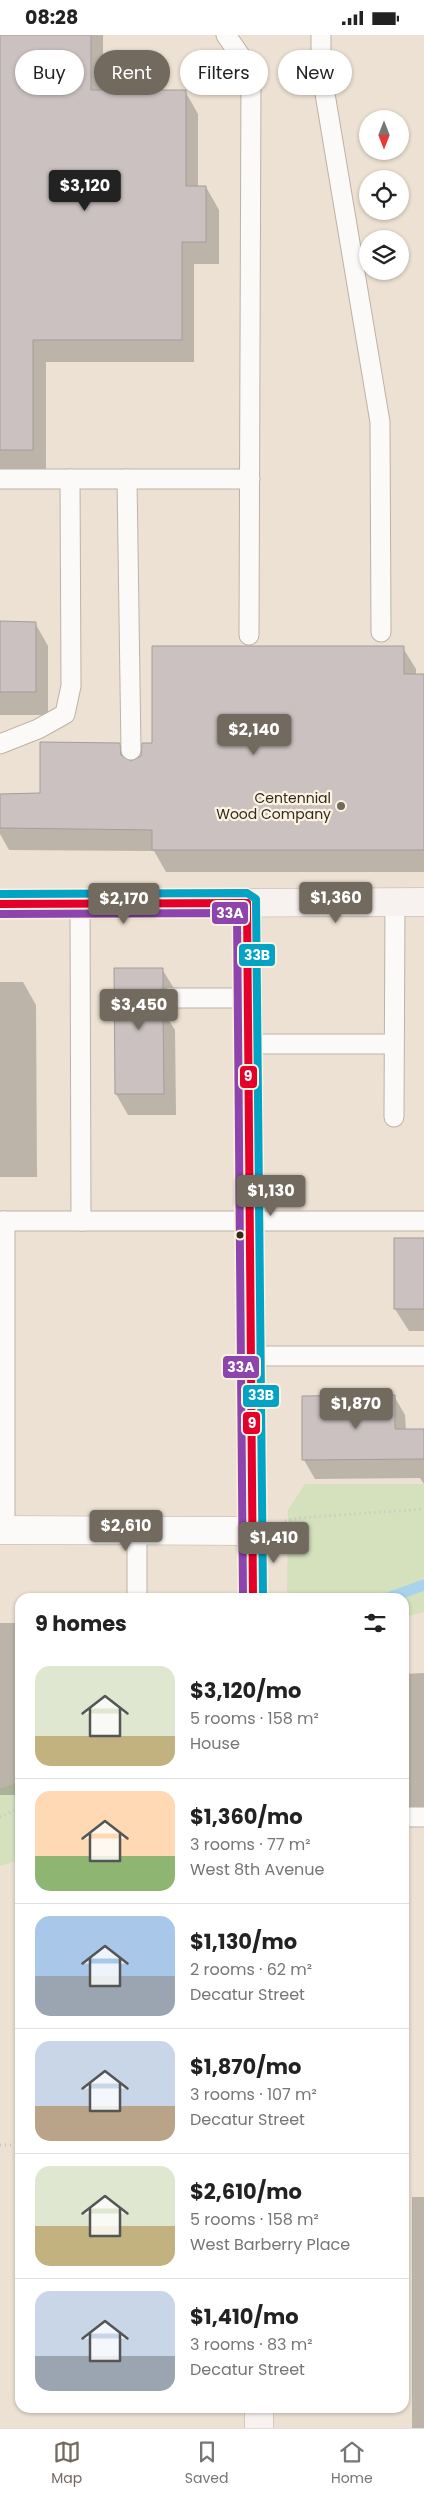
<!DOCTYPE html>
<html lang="en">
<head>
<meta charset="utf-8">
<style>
	body { margin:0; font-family:Poppins,sans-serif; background:#f6f6f6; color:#222; height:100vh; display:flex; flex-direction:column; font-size:19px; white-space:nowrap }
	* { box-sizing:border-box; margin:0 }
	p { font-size:16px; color:#767676 }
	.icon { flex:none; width:28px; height:28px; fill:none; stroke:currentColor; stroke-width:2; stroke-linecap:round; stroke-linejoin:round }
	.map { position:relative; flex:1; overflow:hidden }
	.sheet { position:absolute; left:15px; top:1558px; width:394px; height:820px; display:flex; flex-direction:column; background:#fff; border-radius:15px; box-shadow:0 1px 4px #0004 }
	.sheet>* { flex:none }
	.hud { position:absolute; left:15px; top:15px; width:395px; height:45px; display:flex; gap:10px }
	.needle { width:32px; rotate:180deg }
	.fabs { position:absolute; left:359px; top:75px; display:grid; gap:10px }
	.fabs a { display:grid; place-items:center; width:50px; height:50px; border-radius:50%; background:#fff; box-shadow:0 1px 4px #0004; font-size:25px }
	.price { position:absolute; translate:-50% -42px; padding:0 11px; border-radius:5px; background:#726a5e; color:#fff; font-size:16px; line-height:32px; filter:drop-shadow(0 1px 2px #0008) }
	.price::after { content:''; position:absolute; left:50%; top:30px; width:15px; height:11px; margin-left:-8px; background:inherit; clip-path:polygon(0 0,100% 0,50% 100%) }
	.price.on { background:#222; color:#fff }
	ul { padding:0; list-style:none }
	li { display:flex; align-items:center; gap:15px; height:125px; padding:0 20px }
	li+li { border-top:1px solid #e0e0e0 }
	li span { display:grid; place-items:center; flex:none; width:140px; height:100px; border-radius:15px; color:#555 }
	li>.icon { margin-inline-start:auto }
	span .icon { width:60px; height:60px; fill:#fffc; stroke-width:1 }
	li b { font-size:21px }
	h2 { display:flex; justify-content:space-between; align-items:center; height:60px; padding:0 20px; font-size:21px }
	.chip { padding:0 18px; border-radius:22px; background:#fff; box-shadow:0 1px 4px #0004; font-size:18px; line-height:45px }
	.chip.on { background:#726a5e; color:#fff }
	.status { display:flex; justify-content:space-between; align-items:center; height:35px; padding:0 25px; background:#fff; direction:ltr }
	.status svg { height:14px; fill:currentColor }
	.dock { display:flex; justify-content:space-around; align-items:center; height:70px; border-top:1px solid #e0e0e0; background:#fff; font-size:14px; color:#767676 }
	.dock a { display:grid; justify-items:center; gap:2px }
	.dock .on { color:#726a5e }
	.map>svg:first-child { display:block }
	.green { fill:#d5e0bd }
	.shadow { fill:#0003 }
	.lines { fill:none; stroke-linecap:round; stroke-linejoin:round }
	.stream { stroke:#a7d3ed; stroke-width:11 }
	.building { fill:#cac1c0; stroke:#a59d9a }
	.lane-casing { stroke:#bcb3a8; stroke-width:21 }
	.street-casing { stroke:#bcb3a8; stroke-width:29 }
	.secondary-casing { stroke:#bcb3a8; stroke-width:29 }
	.path { stroke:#c8c5bf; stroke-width:3; stroke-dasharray:1 4; stroke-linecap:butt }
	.lane { stroke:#fcfaf8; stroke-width:19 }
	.street { stroke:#fcfaf8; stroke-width:28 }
	.secondary { stroke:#f7f2ef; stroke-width:28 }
	.bus-1-casing { stroke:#fef2e1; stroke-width:11 }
	.bus-2-casing { stroke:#fef2e1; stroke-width:11 }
	.bus-3-casing { stroke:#fef2e1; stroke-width:11 }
	.bus-1 { stroke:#e4002b; stroke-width:8 }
	.bus-2 { stroke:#8e44ad; stroke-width:8 }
	.bus-3 { stroke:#02a3c5; stroke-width:8 }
	.poi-dot { fill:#726a5e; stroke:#fef2e1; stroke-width:2 }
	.bus-dot { fill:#312a1f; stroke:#fef2e1; stroke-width:2 }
	.labels { text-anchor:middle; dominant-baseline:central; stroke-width:4.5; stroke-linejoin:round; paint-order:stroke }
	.poi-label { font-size:14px; fill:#312a1f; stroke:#fef2e1; text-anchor:end }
	.line-badge { stroke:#fef2e1; stroke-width:2 }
	.badge-label { font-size:14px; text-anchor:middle; font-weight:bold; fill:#fff }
</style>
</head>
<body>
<div class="status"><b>08:28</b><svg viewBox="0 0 49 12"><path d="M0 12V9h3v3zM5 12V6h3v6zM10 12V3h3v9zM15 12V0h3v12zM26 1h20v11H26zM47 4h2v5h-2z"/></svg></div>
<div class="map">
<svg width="424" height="2393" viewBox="0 0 424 2393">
	<rect width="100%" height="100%" fill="#ece1d2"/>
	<g class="green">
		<path d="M305,1449h119v128l-20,5v-20h-117l1,-87z"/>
		<path d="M20,1746v79l-20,6v-77z"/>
	</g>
	<g class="shadow">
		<path d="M0,0h103v56h82l13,23v73h8l13,23v54h-25v98h-148v111h-46z"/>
		<path d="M0,588h35l13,23v69h-48z"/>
		<path d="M403,613l13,21v7h8v196h-258l-12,-21 -145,-1 -9,-16v-39l41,-1 78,-50 12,19 11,-6 11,-12z"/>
		<path d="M162,934l13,21v19l-5,4 -2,6 7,11 1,85h-48l-12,-21z"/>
		<path d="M0,947h23l13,23 1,172h-37z"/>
		<path d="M424,1204v92h-15l-14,-22z"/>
		<path d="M394,1361l11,19 1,16 18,-1v54l-4,-6 -105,1 -11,-19z"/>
		<rect x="0" y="1588" width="20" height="172"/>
		<path d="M424,1638v154h-20v-153z"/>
		<rect x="412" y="2162" width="12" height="231"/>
	</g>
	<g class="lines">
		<path class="stream" d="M391,1562l33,-12"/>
	</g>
	<g class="building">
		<path d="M0,0h91v55h95v96h20v56h-24v98h-149v110h-33z"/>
		<path d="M0,586l36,1v70h-36z"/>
		<path d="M152,611h252v28h20v176h-272v-20l-152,-2v-34l40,-1v-51l80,1 1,12 10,6 10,-5 1,-13h10z"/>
		<path d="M114,933h49v20l-4,4 -2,6 6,10 1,86h-49z"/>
		<rect x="394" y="1203" width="30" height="71"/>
		<path d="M395,1360v34h29v30l-122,1v-64z"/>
	</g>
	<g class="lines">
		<defs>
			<g id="lane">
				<path d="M226,0l25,36 -2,564"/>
				<path d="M321,0v35l59,352 1,210"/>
				<path d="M0,444h250"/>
				<path d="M127,444l4,271"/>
				<path d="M0,709l38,-15 27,-15 6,-28 -1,-207"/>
				<path d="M80,868l1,318"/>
				<path d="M168,963h80"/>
				<path d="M248,1009h146"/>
				<path d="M394,1082l1,-215"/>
				<path d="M0,1186h424"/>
				<path d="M5,1186v309"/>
				<path d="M251,1321h173"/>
				<path d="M137,1496v66"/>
				<path d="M404,1782h20"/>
			</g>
			<path id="street" d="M0,1495l252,1"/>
			<g id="secondary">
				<path d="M247,868l6,694"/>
				<path d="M0,869l424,-2"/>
				<path d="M259,2372v21"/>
			</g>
		</defs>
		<use href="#lane" class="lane-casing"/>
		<use href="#street" class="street-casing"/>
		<use href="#secondary" class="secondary-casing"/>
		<g class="path">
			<path d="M285,1486l13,-3 126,-9"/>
			<path d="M0,1782l20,-9"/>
			<path d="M0,2110h20"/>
		</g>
		<use href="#lane" class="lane"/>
		<use href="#street" class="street"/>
		<use href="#secondary" class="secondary"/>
		<defs>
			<g id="bus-1">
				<path d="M247,868l6,694"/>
				<path d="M0,869l247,-1"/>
			</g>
			<path id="bus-2" d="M0,879l237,-1 6,684"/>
			<path id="bus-3" d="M0,859l247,-1 9,6 7,698"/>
		</defs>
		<use href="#bus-1" class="bus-1-casing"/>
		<use href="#bus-2" class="bus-2-casing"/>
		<use href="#bus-3" class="bus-3-casing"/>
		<use href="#bus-1" class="bus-1"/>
		<use href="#bus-2" class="bus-2"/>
		<use href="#bus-3" class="bus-3"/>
	</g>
	<circle class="poi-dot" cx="341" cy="771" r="5"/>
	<circle class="bus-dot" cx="240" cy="1200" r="4.5"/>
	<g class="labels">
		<g class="poi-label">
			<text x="331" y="763">Centennial<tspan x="331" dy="16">Wood Company</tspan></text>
		</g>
	</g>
	<g class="line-badge">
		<rect x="211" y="866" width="38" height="24" rx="5" fill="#8e44ad"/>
		<rect x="238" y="908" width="38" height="24" rx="5" fill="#02a3c5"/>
		<rect x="239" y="1030" width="19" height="24" rx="5" fill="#e4002b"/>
		<rect x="222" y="1320" width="38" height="24" rx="5" fill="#8e44ad"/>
		<rect x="242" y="1349" width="38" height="24" rx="5" fill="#02a3c5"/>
		<rect x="242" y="1376" width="19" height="24" rx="5" fill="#e4002b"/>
	</g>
	<g class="badge-label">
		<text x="230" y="883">33A</text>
		<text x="257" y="925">33B</text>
		<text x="248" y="1046">9</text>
		<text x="241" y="1337">33A</text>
		<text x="261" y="1365">33B</text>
		<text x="252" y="1393">9</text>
	</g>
</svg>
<div class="fabs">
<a><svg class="needle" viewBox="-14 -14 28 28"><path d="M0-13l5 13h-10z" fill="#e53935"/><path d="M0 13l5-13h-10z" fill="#767676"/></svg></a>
<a><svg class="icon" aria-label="locate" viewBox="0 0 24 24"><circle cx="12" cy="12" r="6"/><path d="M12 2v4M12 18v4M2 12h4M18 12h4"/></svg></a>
<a><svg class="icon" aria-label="layers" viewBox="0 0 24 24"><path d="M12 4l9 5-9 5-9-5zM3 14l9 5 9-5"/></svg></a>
</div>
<b class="price on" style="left:85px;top:177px">$3,120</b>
<b class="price" style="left:254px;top:721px">$2,140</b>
<b class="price" style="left:336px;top:889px">$1,360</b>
<b class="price" style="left:124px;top:890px">$2,170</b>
<b class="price" style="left:139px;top:996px">$3,450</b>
<b class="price" style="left:271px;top:1182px">$1,130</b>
<b class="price" style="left:356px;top:1395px">$1,870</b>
<b class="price" style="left:126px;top:1517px">$2,610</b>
<b class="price" style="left:274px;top:1529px">$1,410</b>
<div class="hud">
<a class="chip">Buy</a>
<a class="chip on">Rent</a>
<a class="chip">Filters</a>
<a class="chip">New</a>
</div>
<section class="sheet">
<h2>9 homes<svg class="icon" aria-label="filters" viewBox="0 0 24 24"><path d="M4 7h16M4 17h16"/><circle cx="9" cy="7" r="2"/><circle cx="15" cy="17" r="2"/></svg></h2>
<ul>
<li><span style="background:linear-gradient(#dfe7d0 70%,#c2b280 0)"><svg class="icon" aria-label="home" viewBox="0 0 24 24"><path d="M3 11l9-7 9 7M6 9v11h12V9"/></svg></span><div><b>$3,120/mo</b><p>5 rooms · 158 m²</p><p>House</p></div></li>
<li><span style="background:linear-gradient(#ffd9b3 65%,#8fb573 0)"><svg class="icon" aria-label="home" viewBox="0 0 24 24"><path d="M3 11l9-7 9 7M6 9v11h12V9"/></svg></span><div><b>$1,360/mo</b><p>3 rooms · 77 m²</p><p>West 8th Avenue</p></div></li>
<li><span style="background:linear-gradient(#a9c7e8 60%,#9aa5b1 0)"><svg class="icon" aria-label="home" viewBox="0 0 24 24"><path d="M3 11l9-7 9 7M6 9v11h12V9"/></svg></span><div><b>$1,130/mo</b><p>2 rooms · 62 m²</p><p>Decatur Street</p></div></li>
<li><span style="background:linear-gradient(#c9d6e8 65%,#b9a48a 0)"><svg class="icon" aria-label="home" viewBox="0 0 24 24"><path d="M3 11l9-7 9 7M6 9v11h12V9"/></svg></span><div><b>$1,870/mo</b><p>3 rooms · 107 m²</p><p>Decatur Street</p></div></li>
<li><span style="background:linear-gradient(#dfe7d0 60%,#c2b280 0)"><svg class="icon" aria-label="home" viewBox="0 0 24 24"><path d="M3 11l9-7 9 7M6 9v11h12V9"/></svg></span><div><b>$2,610/mo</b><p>5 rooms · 158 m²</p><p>West Barberry Place</p></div></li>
<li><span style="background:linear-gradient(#c9d6e8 65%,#9aa5b1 0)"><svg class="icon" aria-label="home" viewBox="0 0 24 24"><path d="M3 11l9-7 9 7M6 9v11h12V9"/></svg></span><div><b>$1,410/mo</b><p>3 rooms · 83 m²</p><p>Decatur Street</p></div></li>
</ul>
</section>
</div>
<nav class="dock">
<a class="on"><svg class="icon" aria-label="map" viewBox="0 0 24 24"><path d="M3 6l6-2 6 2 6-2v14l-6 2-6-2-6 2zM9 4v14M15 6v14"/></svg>Map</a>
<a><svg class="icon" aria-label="saved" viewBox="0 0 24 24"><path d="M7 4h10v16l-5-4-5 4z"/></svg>Saved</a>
<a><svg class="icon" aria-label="home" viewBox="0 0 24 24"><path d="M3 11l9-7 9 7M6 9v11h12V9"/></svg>Home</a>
</nav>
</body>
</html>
